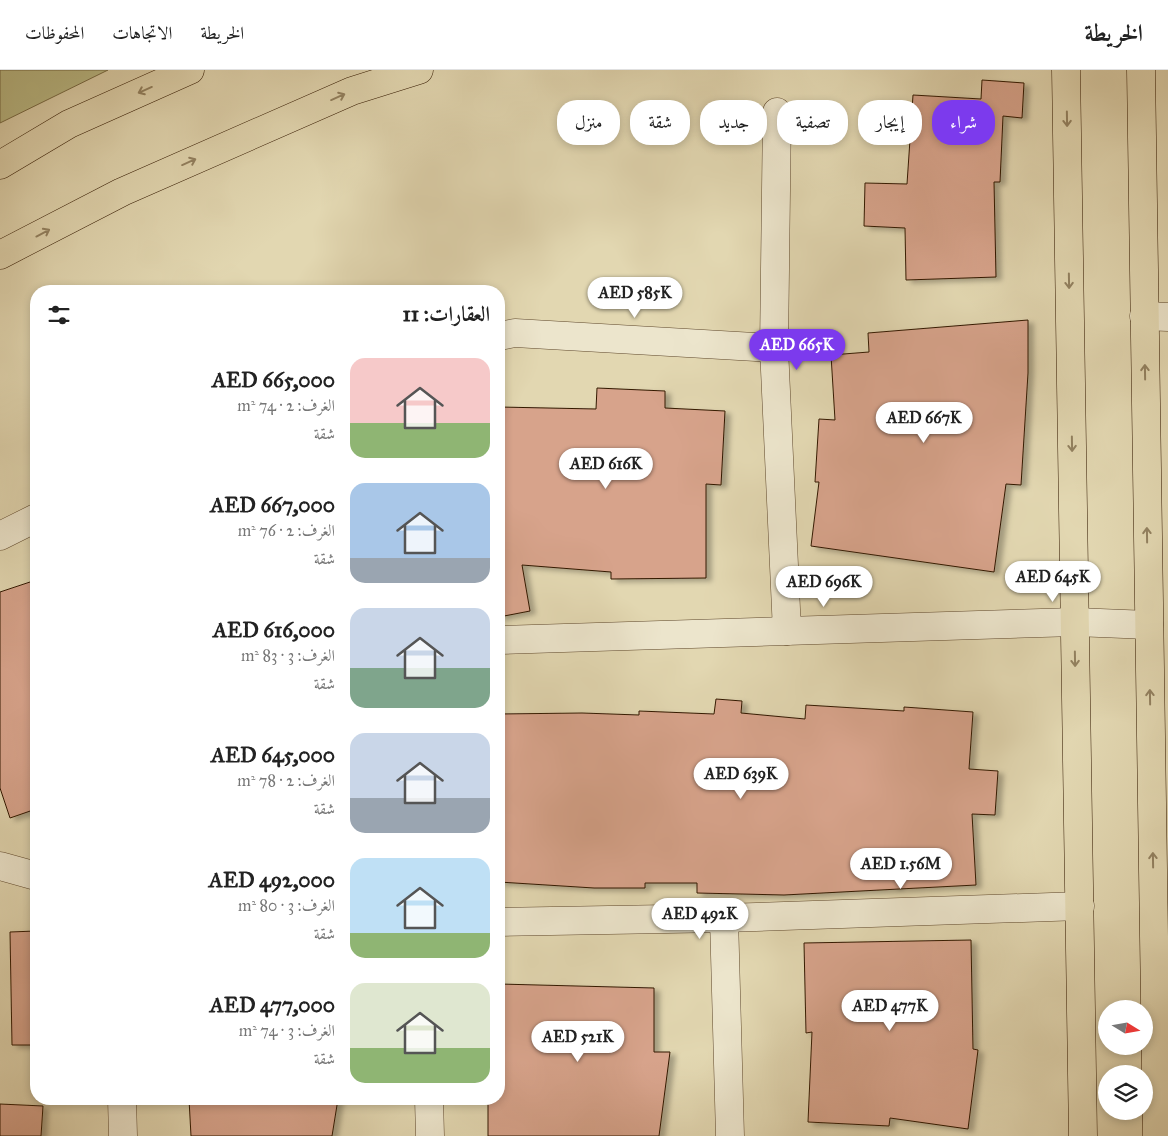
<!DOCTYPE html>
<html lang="ar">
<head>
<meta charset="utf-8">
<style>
	body { margin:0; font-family:"IM FELL Great Primer",Amiri,serif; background:#f2f2f2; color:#222; direction:rtl; height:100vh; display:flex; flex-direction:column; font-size:19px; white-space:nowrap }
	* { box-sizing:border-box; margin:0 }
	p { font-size:16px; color:#767676 }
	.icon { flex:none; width:28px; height:28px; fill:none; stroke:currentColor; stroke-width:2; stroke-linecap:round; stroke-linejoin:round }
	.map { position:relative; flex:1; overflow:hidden; direction:ltr }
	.drawer { position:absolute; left:30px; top:215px; width:475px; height:820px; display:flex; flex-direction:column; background:#fff; border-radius:20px; box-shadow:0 2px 8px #0003; direction:rtl }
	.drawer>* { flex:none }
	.top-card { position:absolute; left:520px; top:30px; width:475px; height:45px; direction:rtl; display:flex; gap:10px }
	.needle { width:32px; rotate:101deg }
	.buttons { position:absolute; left:1098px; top:930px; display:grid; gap:10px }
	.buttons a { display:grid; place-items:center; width:55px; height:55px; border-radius:50%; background:#fff; box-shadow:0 2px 8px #0003; font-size:25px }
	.price { position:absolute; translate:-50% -42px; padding:0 11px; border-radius:18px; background:#fff; color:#222; font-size:16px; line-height:32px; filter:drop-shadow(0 1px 2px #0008) }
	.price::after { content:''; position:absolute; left:50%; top:30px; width:15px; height:11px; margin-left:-8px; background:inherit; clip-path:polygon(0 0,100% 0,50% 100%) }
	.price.current { background:#7c3aed; color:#fff }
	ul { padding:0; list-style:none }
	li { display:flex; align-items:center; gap:15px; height:125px; padding:0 15px }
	li span { display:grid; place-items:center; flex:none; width:140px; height:100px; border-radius:15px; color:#555 }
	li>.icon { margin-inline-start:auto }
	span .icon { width:60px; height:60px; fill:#fffc; stroke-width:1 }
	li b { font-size:21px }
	h2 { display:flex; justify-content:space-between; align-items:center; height:60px; padding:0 15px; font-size:21px }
	.tag { padding:0 18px; border-radius:20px; background:#fff; box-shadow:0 2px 8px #0003; font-size:18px; line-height:45px }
	.tag.current { background:#7c3aed; color:#fff }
	header { display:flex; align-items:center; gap:30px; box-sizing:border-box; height:70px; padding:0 25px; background:#fff; border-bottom:1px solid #e0e0e0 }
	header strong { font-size:24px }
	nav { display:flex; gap:28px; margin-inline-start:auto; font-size:18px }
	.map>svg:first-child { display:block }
	.green { fill:#bbbc87; stroke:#776a44 }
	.building { fill:#d7a38b; stroke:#331900; filter:url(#shadow) }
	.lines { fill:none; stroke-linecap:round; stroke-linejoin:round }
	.minor-casing { stroke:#5f482c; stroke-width:29 }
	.major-casing { stroke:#331900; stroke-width:29 }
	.minor { stroke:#ece5cc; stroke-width:28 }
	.major { stroke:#e2d7b1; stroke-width:28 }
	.oneway { stroke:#938261 }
</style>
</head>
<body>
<header>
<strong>الخريطة</strong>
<nav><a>الخريطة</a><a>الاتجاهات</a><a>المحفوظات</a></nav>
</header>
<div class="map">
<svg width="1168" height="1066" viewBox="0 0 1168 1066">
	<defs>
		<filter id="shadow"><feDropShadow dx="5.5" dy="3" stdDeviation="2.5" flood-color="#0004"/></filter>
	</defs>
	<rect width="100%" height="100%" fill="#e2d7b1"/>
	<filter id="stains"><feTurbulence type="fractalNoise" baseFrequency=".004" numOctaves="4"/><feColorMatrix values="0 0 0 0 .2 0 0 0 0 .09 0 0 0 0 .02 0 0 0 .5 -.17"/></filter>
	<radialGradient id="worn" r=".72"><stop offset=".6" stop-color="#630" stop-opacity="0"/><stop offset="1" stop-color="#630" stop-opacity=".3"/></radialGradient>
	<path class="green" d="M0,0h108l-108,53z"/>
	<g class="building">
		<path d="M982,10l42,3 -2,35 -19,-2 -3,66h-6l2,95 -90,3 -1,-52 -41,-2 1,-43 42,1 6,-89 68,4z"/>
		<path d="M1028,250v53l-7,112 -15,-1 -12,88 -183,-26 8,-64h-4l4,-63 16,1 -4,-65 38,-3 -1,-19z"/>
		<path d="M597,318l68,3v17l60,3 -4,74 -15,-1v94l-95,1v-7l-89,-7 8,46 -31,6v-210l97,2z"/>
		<path d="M36,510v229l-26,9 -10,-30v-196z"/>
		<path d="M716,629l26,2 -1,12 64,6 1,-14 98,6v-4l69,5 -4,57 29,2 -3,44 -23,-1 4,71 -192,10 -87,-2v-10h-52v5h-51l-95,-6v-168l83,-1 57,2v-4l75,3z"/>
		<path d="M36,861v114h-24l-2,-113z"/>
		<path d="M971,870l2,109 5,1 -10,79 -78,-11 -1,8 -81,-4 4,-90 -6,1 -2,-90z"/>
		<path d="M499,914l155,4v64h16l-11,84h-171v-37h11z"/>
		<path d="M189,1029h149l-6,37h-141z"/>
		<path d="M0,1034l43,2 -2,30h-41z"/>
	</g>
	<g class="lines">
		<defs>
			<g id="minor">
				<path d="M777,42l-3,236 13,283"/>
				<path d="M1144,246l24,1"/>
				<path d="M499,266l16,-3 259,15"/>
				<path d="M0,466l36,-18"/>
				<path d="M499,570l576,-18 74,3"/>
				<path d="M0,796l36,10"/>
				<path d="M724,848l356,-12"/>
				<path d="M499,852l225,-4 6,218"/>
				<path d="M122,1029l1,37"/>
				<path d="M429,1029l1,37"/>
			</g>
			<g id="major">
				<path d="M1066,0l17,1066"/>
				<path d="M1141,0l16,1066"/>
				<path d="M0,95l69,-41 121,-54"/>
				<path d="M0,185l122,-63 230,-101 67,-21"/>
			</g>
		</defs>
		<use href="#minor" class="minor-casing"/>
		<use href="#major" class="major-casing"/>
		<use href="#minor" class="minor"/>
		<use href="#major" class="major"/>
	</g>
	<defs><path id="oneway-shaft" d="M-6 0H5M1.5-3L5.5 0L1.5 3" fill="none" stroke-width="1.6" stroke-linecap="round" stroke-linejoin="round" transform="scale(1.25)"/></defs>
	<g class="oneway">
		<use href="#oneway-shaft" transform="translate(145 20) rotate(156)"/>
		<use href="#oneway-shaft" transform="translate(338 27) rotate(-24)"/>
		<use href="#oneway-shaft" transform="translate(1067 49) rotate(89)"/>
		<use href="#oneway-shaft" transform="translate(189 92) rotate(-24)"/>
		<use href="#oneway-shaft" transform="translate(43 163) rotate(-28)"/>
		<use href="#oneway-shaft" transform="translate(1069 211) rotate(89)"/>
		<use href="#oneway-shaft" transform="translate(1145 302) rotate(-91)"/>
		<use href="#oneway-shaft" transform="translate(1072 374) rotate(89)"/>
		<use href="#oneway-shaft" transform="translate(1147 465) rotate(-91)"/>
		<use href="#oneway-shaft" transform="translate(1075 589) rotate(89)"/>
		<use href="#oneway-shaft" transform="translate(1150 627) rotate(-91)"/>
		<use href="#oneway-shaft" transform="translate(1153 790) rotate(-91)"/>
	</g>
	<rect width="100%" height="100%" filter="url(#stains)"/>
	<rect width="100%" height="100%" fill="url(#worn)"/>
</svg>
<div class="buttons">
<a><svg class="needle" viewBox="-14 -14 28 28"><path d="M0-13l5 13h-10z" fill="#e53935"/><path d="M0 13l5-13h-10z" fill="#767676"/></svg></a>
<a><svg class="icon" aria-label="layers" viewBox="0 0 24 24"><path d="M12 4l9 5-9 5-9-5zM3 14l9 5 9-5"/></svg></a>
</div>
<b class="price" style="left:635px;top:249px">AED 585K</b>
<b class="price current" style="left:797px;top:301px">AED 665K</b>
<b class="price" style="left:924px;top:374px">AED 667K</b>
<b class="price" style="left:606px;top:420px">AED 616K</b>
<b class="price" style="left:1053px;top:533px">AED 645K</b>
<b class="price" style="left:824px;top:538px">AED 696K</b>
<b class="price" style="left:741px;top:730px">AED 639K</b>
<b class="price" style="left:901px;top:820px">AED 1.56M</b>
<b class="price" style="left:700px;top:870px">AED 492K</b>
<b class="price" style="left:890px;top:962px">AED 477K</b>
<b class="price" style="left:578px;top:993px">AED 521K</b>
<div class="top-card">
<a class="tag current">شراء</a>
<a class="tag">إيجار</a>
<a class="tag">تصفية</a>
<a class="tag">جديد</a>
<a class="tag">شقة</a>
<a class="tag">منزل</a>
</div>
<section class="drawer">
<h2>العقارات: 11<svg class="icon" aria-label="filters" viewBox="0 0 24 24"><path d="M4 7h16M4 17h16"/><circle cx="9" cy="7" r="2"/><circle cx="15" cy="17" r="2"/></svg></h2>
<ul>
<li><span style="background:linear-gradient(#f6c9c9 65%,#8fb573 0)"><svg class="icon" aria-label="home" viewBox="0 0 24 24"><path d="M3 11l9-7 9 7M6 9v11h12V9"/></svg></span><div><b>AED 665,000</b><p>الغرف: 2 · 74 m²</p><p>شقة</p></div></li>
<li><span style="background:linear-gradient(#a9c7e8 75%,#9aa5b1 0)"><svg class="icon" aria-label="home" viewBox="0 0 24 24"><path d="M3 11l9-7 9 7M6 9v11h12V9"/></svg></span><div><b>AED 667,000</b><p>الغرف: 2 · 76 m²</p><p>شقة</p></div></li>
<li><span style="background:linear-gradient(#c9d6e8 60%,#7fa58c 0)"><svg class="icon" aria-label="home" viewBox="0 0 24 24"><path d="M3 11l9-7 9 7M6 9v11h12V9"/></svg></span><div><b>AED 616,000</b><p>الغرف: 3 · 83 m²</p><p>شقة</p></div></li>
<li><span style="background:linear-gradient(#c9d6e8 65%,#9aa5b1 0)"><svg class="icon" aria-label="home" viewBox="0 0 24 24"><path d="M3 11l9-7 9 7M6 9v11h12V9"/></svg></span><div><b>AED 645,000</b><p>الغرف: 2 · 78 m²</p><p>شقة</p></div></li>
<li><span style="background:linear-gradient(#bfe0f5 75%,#8fb573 0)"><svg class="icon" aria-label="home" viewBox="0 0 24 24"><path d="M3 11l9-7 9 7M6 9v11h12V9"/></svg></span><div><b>AED 492,000</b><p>الغرف: 3 · 80 m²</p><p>شقة</p></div></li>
<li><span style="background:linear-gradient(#dfe7d0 65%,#8fb573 0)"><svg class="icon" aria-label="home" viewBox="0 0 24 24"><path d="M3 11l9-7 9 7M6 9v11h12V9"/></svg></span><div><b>AED 477,000</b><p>الغرف: 3 · 74 m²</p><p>شقة</p></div></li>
</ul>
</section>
</div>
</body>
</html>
